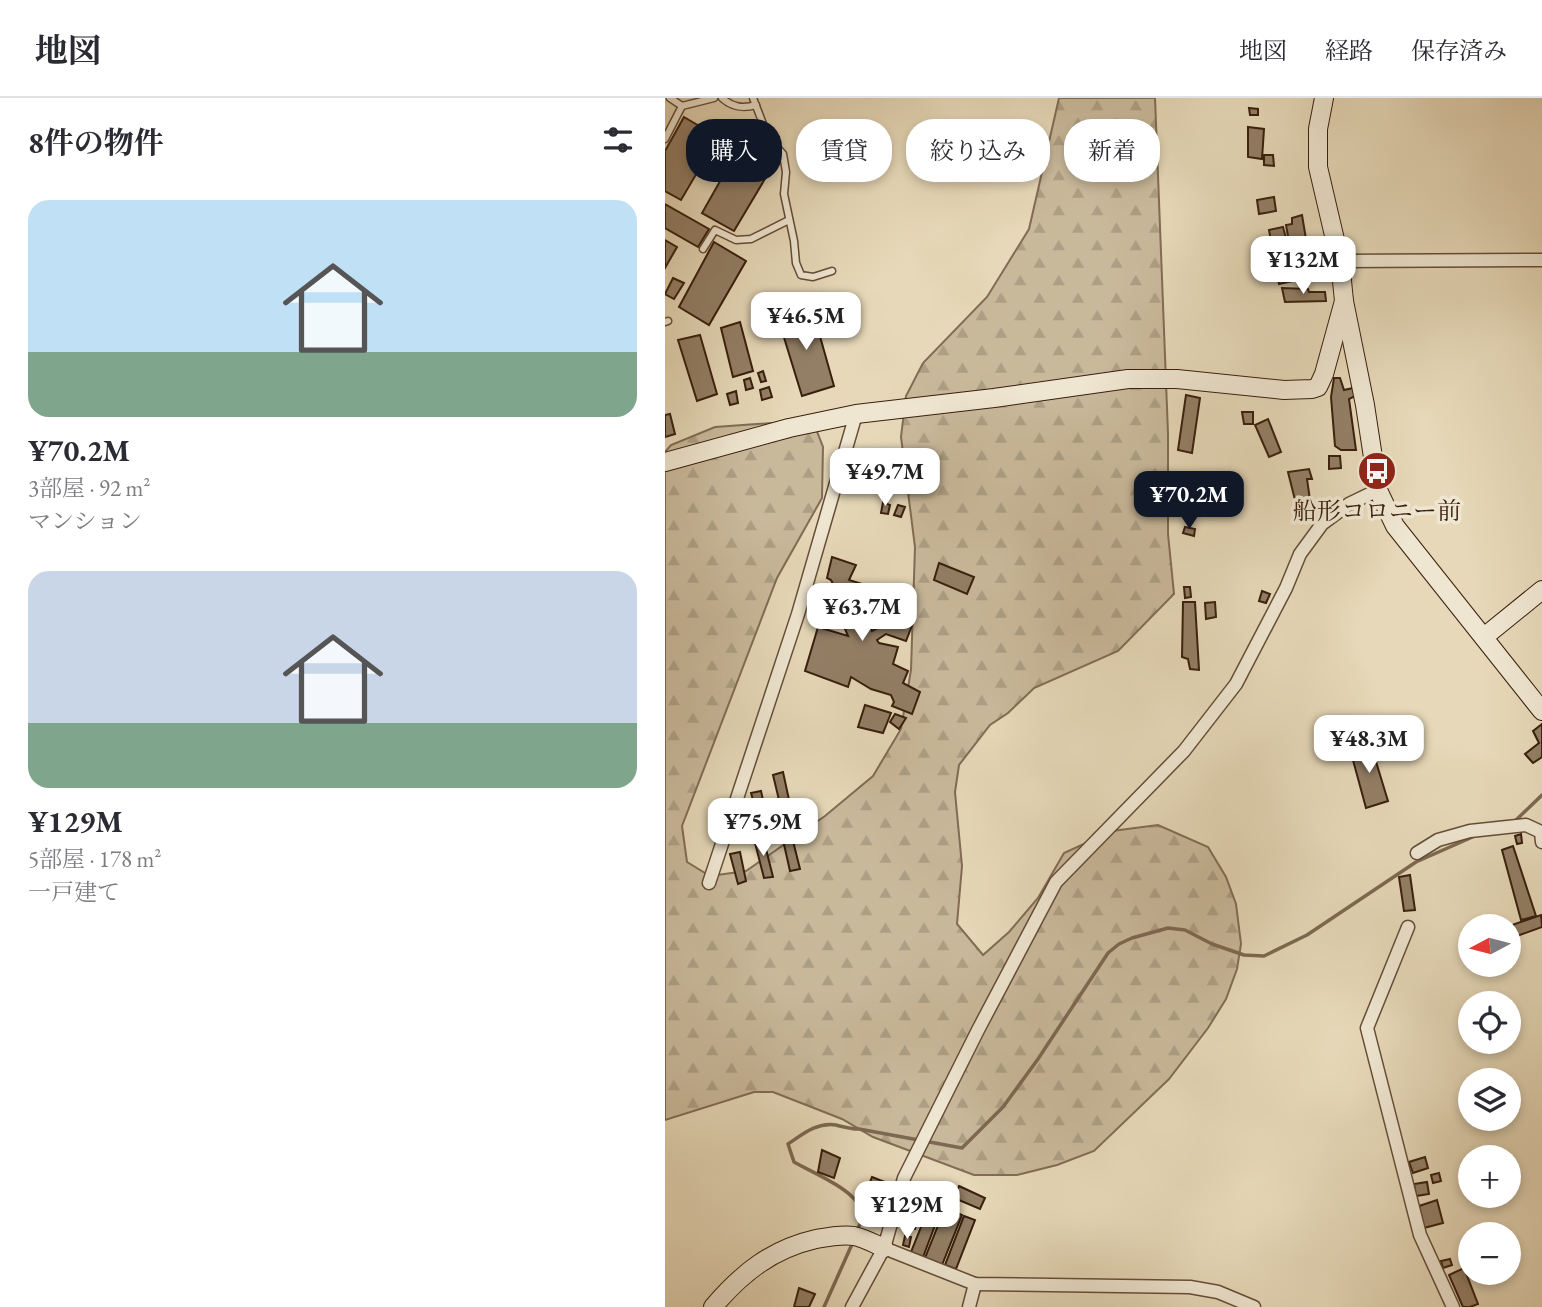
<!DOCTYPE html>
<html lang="ja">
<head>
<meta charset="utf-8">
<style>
	body { margin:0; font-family:"EB Garamond","Noto Serif JP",serif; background:#f7f7f7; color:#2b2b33; height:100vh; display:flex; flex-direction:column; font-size:26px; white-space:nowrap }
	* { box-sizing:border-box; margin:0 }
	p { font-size:23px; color:#7c7c81 }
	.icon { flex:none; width:38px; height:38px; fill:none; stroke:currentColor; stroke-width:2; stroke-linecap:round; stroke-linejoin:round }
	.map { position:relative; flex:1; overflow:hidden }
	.sheet { display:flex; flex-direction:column; background:#fff; width:665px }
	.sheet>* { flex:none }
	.top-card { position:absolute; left:21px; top:21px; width:665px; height:63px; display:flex; gap:14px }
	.needle { width:46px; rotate:263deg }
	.fabs { position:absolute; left:793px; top:816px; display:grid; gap:14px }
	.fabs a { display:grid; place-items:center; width:63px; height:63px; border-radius:50%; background:#fff; box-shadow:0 4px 10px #0003; font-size:35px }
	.price { position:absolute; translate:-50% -60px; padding:0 16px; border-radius:14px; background:#fff; color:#222; font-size:23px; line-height:46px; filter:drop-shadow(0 2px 4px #0008) }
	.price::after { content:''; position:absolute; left:50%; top:42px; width:21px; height:16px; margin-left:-10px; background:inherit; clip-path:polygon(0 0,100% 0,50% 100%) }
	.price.active { background:#111827; color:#fff }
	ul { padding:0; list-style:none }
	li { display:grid; align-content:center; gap:14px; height:371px; padding:0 28px }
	li span { display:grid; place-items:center; height:217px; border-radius:21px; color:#555 }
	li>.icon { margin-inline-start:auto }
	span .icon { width:126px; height:126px; fill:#fffc; stroke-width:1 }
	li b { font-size:30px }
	h2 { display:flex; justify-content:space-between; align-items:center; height:84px; padding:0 28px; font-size:30px }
	.chip { padding:0 24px; border-radius:28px; background:#fff; box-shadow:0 4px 10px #0003; font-size:24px; line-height:63px }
	.chip.active { background:#111827; color:#fff }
	header { display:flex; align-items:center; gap:42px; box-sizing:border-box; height:98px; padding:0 35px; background:#fff; border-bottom:2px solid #e1e1e2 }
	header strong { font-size:33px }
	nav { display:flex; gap:38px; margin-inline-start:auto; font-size:24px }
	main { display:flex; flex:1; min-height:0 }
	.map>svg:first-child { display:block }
	.forest { fill:url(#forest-firs); stroke:#816c54; stroke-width:2 }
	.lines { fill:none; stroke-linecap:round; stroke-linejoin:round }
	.stream { stroke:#7d6851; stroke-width:3.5 }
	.building { fill:#937f66; stroke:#391f0d; stroke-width:2 }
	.lane-casing { stroke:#644d38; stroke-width:9 }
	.street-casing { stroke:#644d38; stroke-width:15 }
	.secondary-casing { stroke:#391f0d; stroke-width:20 }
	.lane { stroke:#efe6d1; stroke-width:6 }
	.street { stroke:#efe6d1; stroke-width:12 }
	.secondary { stroke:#efe6d1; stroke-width:18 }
	.labels { text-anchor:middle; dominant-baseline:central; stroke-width:7; stroke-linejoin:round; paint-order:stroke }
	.poi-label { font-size:24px; fill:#391f0d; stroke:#efe6d1 }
</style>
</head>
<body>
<header>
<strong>地図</strong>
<nav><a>地図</a><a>経路</a><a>保存済み</a></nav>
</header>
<main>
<section class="sheet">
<h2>8件の物件<svg class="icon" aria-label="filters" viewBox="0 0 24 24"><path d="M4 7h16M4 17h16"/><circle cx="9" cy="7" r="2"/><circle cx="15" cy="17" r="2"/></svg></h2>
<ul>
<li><span style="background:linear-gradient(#bfe0f5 70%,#7fa58c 0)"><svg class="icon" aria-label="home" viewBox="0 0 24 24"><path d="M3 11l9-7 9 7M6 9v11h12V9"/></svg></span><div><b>¥70.2M</b><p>3部屋 · 92 m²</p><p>マンション</p></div></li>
<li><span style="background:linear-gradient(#c9d6e8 70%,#7fa58c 0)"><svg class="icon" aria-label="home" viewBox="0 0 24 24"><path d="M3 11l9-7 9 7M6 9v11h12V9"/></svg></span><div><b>¥129M</b><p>5部屋 · 178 m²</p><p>一戸建て</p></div></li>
</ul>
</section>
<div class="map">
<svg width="877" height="1209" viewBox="0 0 877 1209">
	<defs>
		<pattern id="forest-firs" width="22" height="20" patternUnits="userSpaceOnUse" patternTransform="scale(1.75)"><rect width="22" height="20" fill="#c9b99b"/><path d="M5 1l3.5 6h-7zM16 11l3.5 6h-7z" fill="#ad9f84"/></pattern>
	</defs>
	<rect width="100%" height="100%" fill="#e6d8b8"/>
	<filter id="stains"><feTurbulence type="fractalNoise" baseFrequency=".00286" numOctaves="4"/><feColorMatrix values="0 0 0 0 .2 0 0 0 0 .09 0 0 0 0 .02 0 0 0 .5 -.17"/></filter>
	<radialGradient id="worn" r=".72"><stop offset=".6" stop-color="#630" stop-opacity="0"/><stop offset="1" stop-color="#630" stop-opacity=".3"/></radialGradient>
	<path class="forest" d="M394,0h96l13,335v101l6,60 -56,57 -84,37 -26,25 -18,12 -31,40 -4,27 7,74 -5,58 26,31 26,-23 29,-34 26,-45 48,-22 46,-6 50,22 18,30 10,27 5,40 -4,25 -11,30 -18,29 -39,51 -75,72 -37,14 -40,10h-43l-101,-38 -31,-18 -69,-27h-19l-89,28v-668l6,-7 44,-18 85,-6 16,8 7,18 -1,51 -45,80 -95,248 5,36 23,14 36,-5 79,-55 48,-40 28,-47 10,-59 4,-123 -14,-110 5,-41 17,-33 64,-66 42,-68z"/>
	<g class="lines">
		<g class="stream">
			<path d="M849,724l28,-27"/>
			<path d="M192,1133c3,-7 6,-13 4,-21 -5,-20 -50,-38 -67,-48l-6,-18c15,-10 29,-22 48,-19 8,2 14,4 23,4l103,19 41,-41 35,-48 70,-106 11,-9 13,-6 36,-10 17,2 27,14 32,11 20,1 43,-21 109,-73 61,-27"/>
			<path d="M159,1209l29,-65"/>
		</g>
	</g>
	<g class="building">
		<path d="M584,10l9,1v6h-8z"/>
		<path d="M19,19l34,20 -37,63 -16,-9v-40z"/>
		<path d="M583,29l16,2 -2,30 -14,-2z"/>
		<path d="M75,48l32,21 -38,64 -32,-18z"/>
		<path d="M599,57h9l1,11 -10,-1z"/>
		<path d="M609,99l2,14 -17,3 -2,-14z"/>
		<path d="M0,106l44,25 -11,18 -33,-19z"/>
		<path d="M637,117l4,24 -17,3 -3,-17 6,-1v-6z"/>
		<path d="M618,129l14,53 -18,4 -10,-54z"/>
		<path d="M0,142l12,7 -12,21z"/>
		<path d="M49,144l32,19 -37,64 -30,-18z"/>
		<path d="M598,154l2,10 -7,1 -2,-9z"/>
		<path d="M8,180l11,5 -10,16 -9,-5z"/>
		<path d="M617,190l26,1 1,3h16l1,9 -41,1z"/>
		<path d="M147,210l22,78 -32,10 -24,-78z"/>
		<path d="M75,224l13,49 -20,6 -12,-49z"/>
		<path d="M35,237l17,59 -20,7 -19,-61z"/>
		<path d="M98,273l3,10 -5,1 -3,-9z"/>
		<path d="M85,280l3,10 -7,2 -2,-10z"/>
		<path d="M669,280h6l4,12 9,-2 2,8 -6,3 7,51h-15l-6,-4 -4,-49z"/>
		<path d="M104,289l3,10 -10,3 -2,-10z"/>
		<path d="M71,293l2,12 -8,2 -3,-11z"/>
		<path d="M521,297l14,3 -8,55 -14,-3z"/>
		<path d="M577,314h11v12h-9z"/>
		<path d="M5,316l5,20 -10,3v-22z"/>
		<path d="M603,321l13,33 -12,5 -14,-32z"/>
		<path d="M664,358h11l1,12 -12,1z"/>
		<path d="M644,371l3,10h-5l3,21 -14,4 -8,-32z"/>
		<path d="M204,372l21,8 -5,15 -22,-8z"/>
		<path d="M218,404l7,3 -2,9 -7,-1z"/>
		<path d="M233,407l7,2 -4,10 -7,-2z"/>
		<path d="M520,429l10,2 -1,7 -11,-3z"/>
		<path d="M167,459l24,8 -7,15 16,5 -5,17 16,5 -5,17 1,7 6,-3 9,-23 29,10 -10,26 -20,-7 -9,6 2,3 19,4 -5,17 15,7 -5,12 17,9 -8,22 -20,-8 2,-4 -3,-7 -20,-6 -20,-12 -3,10 -43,-16 13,-44 30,9 -3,-7 8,-3 -6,-15 -19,-6 7,-17 -4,-8 -4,-2z"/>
		<path d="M274,465l35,14 -7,17 -33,-14z"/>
		<path d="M519,489h6l1,10 -6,1z"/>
		<path d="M597,493l8,3 -4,9 -7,-2z"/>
		<path d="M518,504h12l4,68 -9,-1 -2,-10 -6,-2z"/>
		<path d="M550,504l1,15 -10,2 -1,-16z"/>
		<path d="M200,607l26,8 -8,20 -25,-6z"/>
		<path d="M230,616l11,4 -7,11 -9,-7z"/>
		<path d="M877,626v33l-9,6 -8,-9 14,-11 -6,-12z"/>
		<path d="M725,631l5,16 -20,6 -5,-17z"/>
		<path d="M705,644l18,59 -22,7 -16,-59z"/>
		<path d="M118,674l11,51 -9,2 -12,-50z"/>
		<path d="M96,693l9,40 -7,3 -12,-41z"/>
		<path d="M125,731l10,40 -10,2 -9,-40z"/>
		<path d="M856,736l1,9 -5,1 -2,-8z"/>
		<path d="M98,739l10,40 -9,1 -10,-39z"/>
		<path d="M848,748l23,70 -15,4 -19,-70z"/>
		<path d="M75,754l6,29 -8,3 -8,-30z"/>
		<path d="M745,777l5,35 -11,1 -5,-34z"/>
		<path d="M876,817l1,12 -25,9 -5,-11z"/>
		<path d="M157,1052l18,8 -6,20 -16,-6z"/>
		<path d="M760,1059l3,11 -15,5 -4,-11z"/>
		<path d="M774,1075l2,8 -8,2 -2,-8z"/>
		<path d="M207,1079l13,5 -4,11 -13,-6z"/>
		<path d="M762,1084l2,12 -13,2 -2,-12z"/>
		<path d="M294,1088l26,12 -5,11 -26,-11z"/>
		<path d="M772,1102l6,23 -19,5 -5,-22z"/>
		<path d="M266,1104l11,5 -19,50 -12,-5z"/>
		<path d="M280,1110l17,7 -20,50 -17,-7z"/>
		<path d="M246,1113l8,3 -4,15 -8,-3z"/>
		<path d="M299,1118l11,4 -19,49 -11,-4z"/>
		<path d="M240,1138l6,1 -2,10 -6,-2z"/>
		<path d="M785,1161l2,6 -9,3 -2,-7z"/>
		<path d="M799,1170l14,36 -8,3h-7l-14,-32z"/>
		<path d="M134,1190l16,6 -6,13h-15z"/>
	</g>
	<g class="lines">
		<defs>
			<g id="lane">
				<path d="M5,0l12,8"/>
				<path d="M57,0c10,9 20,11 34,7"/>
				<path d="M88,0l15,39 15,17 3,18 -2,22 10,47 2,22 5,12 12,2 19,-6"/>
				<path d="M0,41l17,-33 32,-8"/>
				<path d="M38,151l12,-19 21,10 15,-1 38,-19"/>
				<path d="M0,224l3,-1"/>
			</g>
			<g id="street">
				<path d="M675,163l202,-1"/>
				<path d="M752,755l21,-13 32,-9 56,-6 15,7 1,10"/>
				<path d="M44,785l89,-269 58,-200"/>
				<path d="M743,829l-41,101 53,207 33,72"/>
				<path d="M219,1150l91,36 215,3 28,5 36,15"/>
				<path d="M187,1209l32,-59 20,-70 74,-148 78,-148 128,-131 52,-67 50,-96 14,-34 22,-30 27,-20 29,-14"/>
				<path d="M304,1209l6,-23"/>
			</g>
			<g id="secondary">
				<path d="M659,0l-6,31v38l22,94 4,40 21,104 13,85 17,36 147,185"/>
				<path d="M0,364l124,-34 67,-14 138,-16 134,-19h49l107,11 28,-1 6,-2 6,-13 20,-73"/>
				<path d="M819,539l58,-47"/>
				<path d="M48,1209c29,-34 59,-58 103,-68 11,-2 26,-5 38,-3 10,2 21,8 30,12"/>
			</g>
		</defs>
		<use href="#lane" class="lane-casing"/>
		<use href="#street" class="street-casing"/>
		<use href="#secondary" class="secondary-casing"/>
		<use href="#lane" class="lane"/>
		<use href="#street" class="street"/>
		<use href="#secondary" class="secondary"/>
	</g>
	<defs>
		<symbol id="bus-disc" viewBox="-11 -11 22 22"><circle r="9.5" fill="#8f2418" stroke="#efe6d1"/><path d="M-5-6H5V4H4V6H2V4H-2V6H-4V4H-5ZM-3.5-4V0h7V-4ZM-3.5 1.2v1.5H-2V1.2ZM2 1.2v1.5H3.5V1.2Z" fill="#fff"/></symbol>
	</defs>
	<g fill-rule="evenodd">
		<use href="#bus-disc" x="690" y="351" width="44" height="44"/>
	</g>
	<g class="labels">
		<g class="poi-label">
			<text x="712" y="412">船形コロニー前</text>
		</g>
	</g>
	<rect width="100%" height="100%" filter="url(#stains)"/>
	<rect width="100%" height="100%" fill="url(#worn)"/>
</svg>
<div class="fabs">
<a><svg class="needle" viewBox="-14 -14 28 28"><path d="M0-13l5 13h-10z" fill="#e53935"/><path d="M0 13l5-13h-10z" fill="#7c7c81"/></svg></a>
<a><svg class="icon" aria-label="locate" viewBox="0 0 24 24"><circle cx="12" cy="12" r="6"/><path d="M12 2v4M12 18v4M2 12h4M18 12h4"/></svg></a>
<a><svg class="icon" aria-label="layers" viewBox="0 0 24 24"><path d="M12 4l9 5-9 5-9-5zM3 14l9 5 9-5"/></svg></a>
<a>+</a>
<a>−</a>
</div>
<b class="price" style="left:638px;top:198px">¥132M</b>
<b class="price" style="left:141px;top:254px">¥46.5M</b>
<b class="price" style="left:220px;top:410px">¥49.7M</b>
<b class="price active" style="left:524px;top:433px">¥70.2M</b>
<b class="price" style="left:197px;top:545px">¥63.7M</b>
<b class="price" style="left:704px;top:677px">¥48.3M</b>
<b class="price" style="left:98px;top:760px">¥75.9M</b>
<b class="price" style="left:242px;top:1143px">¥129M</b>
<div class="top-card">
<a class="chip active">購入</a>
<a class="chip">賃貸</a>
<a class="chip">絞り込み</a>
<a class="chip">新着</a>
</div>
</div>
</main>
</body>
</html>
